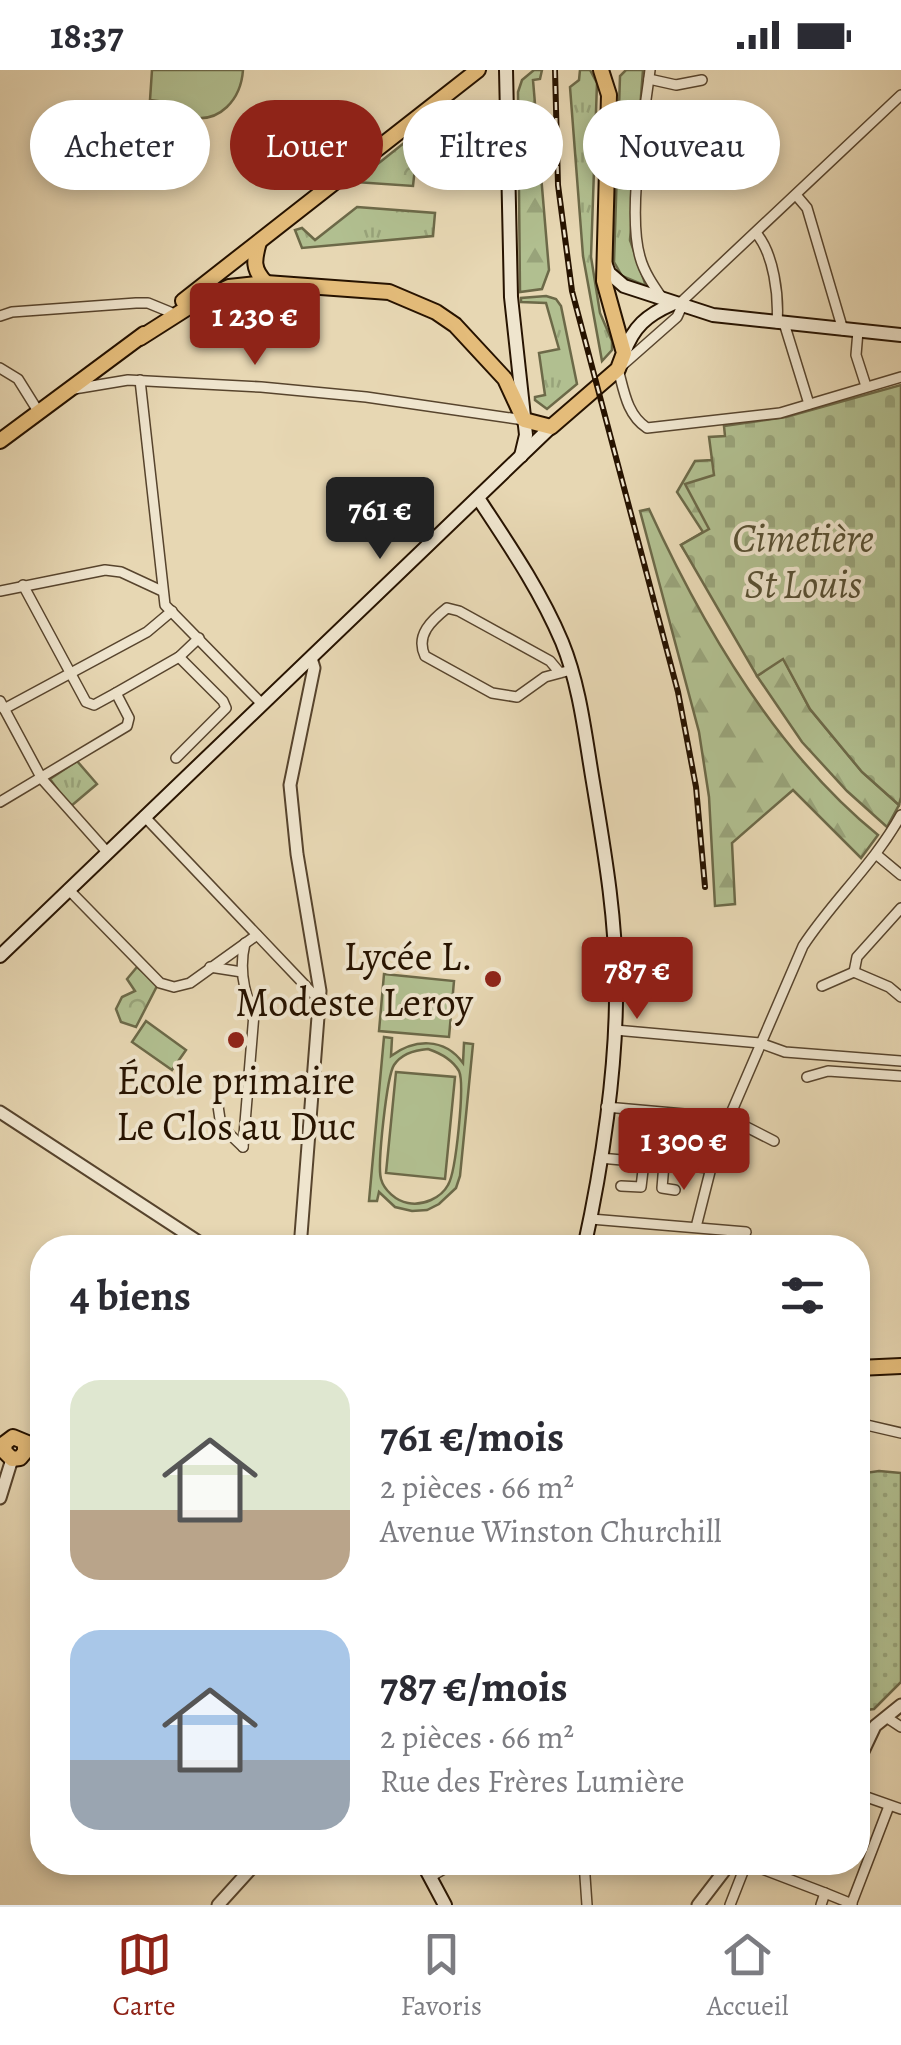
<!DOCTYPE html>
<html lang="fr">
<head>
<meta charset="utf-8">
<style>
	body { margin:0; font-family:Alegreya,serif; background:#f7f7f7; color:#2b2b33; height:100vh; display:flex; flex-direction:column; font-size:38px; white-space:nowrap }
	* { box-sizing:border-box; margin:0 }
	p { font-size:32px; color:#7c7c81 }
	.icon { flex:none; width:55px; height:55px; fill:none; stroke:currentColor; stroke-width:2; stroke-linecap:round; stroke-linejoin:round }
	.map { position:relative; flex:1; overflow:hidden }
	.panel { position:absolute; left:30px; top:1165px; width:840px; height:640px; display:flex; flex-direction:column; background:#fff; border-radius:40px; box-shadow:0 5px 15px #0003 }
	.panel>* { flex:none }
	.top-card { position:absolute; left:30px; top:30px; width:842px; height:90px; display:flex; gap:20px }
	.price { position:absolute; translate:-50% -85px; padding:0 22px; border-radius:10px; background:#8f2418; color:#fff; font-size:32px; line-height:65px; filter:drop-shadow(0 2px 5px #0008) }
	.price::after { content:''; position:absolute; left:50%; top:60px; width:30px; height:22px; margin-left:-15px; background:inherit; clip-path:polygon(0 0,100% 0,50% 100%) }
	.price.selected { background:#222; color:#fff }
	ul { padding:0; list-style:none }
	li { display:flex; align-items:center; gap:30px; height:250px; padding:0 40px }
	li span { display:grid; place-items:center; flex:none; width:280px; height:200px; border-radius:30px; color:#555 }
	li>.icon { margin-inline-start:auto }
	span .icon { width:120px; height:120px; fill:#fffc; stroke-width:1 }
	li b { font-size:42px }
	h2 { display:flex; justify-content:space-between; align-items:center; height:120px; padding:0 40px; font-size:42px }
	.tag { padding:0 35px; border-radius:45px; background:#fff; box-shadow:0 5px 15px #0003; font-size:35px; line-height:90px }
	.tag.selected { background:#8f2418; color:#fff }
	.status { display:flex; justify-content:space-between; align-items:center; height:70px; padding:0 50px; background:#fff; direction:ltr }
	.status svg { height:28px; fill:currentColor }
	.tabs { display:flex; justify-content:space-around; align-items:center; height:140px; border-top:2px solid #e1e1e2; background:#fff; font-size:28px; color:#7c7c81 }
	.tabs a { display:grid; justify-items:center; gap:5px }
	.tabs .selected { color:#8f2418 }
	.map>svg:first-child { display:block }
	.grass { fill:url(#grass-tufts); stroke:#6c6948; stroke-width:2.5 }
	.forest { fill:url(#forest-firs); stroke:#6c6948; stroke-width:2.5 }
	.cemetery { fill:url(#cemetery-stones); stroke:#6c6948; stroke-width:2.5 }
	.park { fill:url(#park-crowns); stroke:#6c6948; stroke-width:2.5 }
	.garden { fill:url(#garden-dots); stroke:#6c6948; stroke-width:2.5 }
	.pitch { fill:#b1bf90; stroke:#6c6948; stroke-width:2.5; fill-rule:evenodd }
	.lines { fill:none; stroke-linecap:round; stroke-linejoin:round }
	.minor-casing { stroke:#57442d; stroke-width:12 }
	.tertiary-casing { stroke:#57442d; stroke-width:15 }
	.secondary-casing { stroke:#271300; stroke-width:16 }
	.primary-casing { stroke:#271300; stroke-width:18 }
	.minor { stroke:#efe5ce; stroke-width:9 }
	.tertiary { stroke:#efe5ce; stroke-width:11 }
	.secondary { stroke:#efe5ce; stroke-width:12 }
	.primary { stroke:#e4bc7a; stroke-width:14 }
	.rail-casing { stroke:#271300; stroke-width:6 }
	.rail { stroke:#efe5ce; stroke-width:2.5; stroke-dasharray:8; stroke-linecap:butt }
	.poi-dot { fill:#8f2418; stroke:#efe5ce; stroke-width:4 }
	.labels { text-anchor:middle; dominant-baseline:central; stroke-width:8; stroke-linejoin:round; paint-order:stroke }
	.park-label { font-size:40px; font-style:italic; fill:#574f32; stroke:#efe5ce }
	.poi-label { font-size:40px; fill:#271300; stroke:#efe5ce; text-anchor:end }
</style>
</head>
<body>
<div class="status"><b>18:37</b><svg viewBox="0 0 49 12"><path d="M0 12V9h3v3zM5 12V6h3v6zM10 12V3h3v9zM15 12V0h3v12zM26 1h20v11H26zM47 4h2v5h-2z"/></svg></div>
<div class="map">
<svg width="901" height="1835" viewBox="0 0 901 1835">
	<defs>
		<pattern id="grass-tufts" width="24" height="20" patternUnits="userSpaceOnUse" patternTransform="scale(2.5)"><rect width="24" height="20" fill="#b1bf90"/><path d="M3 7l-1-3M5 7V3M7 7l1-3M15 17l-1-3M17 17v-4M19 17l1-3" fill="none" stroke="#98a37a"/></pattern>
		<pattern id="forest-firs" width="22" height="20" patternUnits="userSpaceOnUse" patternTransform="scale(2.5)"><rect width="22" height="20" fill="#b1bf90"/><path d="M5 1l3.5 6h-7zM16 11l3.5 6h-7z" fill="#98a37a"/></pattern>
		<pattern id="cemetery-stones" width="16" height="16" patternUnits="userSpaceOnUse" patternTransform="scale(2.5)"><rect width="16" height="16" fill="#b1bf90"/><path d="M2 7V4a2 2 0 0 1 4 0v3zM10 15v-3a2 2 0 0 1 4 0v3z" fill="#98a37a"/></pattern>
		<pattern id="park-crowns" width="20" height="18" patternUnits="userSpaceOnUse" patternTransform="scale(2.5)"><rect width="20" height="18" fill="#b1bf90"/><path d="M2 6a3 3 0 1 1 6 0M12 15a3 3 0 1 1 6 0" fill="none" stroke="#98a37a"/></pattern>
		<pattern id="garden-dots" width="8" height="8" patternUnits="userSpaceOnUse" patternTransform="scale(2.5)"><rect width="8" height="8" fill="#b1bf90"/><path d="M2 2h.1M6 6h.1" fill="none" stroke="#98a37a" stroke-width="1.8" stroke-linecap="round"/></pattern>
	</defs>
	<rect width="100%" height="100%" fill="#e7d7b3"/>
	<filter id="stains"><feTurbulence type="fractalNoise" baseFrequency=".002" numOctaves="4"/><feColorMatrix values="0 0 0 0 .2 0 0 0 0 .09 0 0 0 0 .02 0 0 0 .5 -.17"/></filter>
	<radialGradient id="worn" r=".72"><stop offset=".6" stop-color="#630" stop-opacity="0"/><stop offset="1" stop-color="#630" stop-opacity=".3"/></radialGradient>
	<g class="grass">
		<path d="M580,0h10l7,13 -6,174 9,56 12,28v9l-10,11 -19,-105 -13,-169 9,-7z"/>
		<path d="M626,0h17l-13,170 16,46 -24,-10 -8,-14 6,-186z"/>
		<path d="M357,137l78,6 -2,23 -131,12 -7,-18 7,-2 13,12z"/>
		<path d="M546,226l10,3 5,7 16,78 -30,25 -12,-9v-3l10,-2 -6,-42 20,-4 -13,-46 -25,-1v-4z"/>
		<path d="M77,691l20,23 -27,23 -20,-28z"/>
	</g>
	<g class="forest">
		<path d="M534,0h8l-2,9 -7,1 16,190 -7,19 -22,3 -2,-200 4,-12z"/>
		<path d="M712,387l71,201 27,51 52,63 37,33 -12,22 -40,-36 -45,-49 -45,-66 6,-4 -82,-127 22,-13 -26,-40 18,-31 17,-1z"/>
		<path d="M649,439c53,116 129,245 229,326l-17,23 -68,-68 -61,53 3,61 -20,2 -6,-109 -10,-65 -59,-221z"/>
	</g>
	<path class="cemetery" d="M901,315v412l-2,8 -37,-33 -52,-63 -27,-50 -26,17 -76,-131 28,-16 -24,-45 29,-9 -5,-38 16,-1 -1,-10 62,-9z"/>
	<g class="park">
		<path d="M419,61l-6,55 -58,-4z"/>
		<path d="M137,897l21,17 -22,43 -15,-5 -5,-13 6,-12 13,-6 -8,-12z"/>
	</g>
	<path class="garden" d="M879,1401l22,2v209l-27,27 -16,2v-237z"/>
	<g class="pitch">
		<path d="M152,0h91c-2,29 -23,54 -54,47 -12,-2 -19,-9 -31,-10v-6l-8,-1z"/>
		<path d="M384,904l70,7 -5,56 -70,-6z"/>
		<path d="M146,951l40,29 -14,20 -40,-28z"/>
		<path d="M384,967l8,1 -1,18c23,-17 53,-19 72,7l1,-20 9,1 -13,132 -4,12 -17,16 -12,6 -15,1 -17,-4 -16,-15 -2,9h-8zM428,979c12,4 24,10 31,22 6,13 -3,101 -11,114 -7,13 -25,21 -40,18 -12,-2 -24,-13 -27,-24 -4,-14 6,-103 13,-114 8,-12 21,-15 34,-16z"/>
		<path d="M396,1002l59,5 -10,102 -59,-6z"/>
	</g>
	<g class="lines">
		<defs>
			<g id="minor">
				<path d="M650,0c-6,48 -23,142 -10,187 4,15 13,28 22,41"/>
				<path d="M649,9l27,6 26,-5"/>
				<path d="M796,125l11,13 36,122"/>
				<path d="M756,163c18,21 23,63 21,90"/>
				<path d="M678,235l223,-210"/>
				<path d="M682,236l-5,11 -59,52c6,22 9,46 29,59l133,-15 121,-36"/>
				<path d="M0,246l12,-4 124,-9h12l22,9"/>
				<path d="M784,253l25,81"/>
				<path d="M858,261l-2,24 10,31"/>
				<path d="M0,298l18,11 20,32"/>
				<path d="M140,310l25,225 97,99"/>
				<path d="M74,319l54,-9 133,7 105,10 158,23"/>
				<path d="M23,515l63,117 8,3 22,-12"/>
				<path d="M0,521l105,-21 16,2 41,19"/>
				<path d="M560,603l-10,-12 -91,-50 -12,-3c-15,12 -32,27 -22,48l67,37 25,4 28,-20 26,-7"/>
				<path d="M0,631l42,78 65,73"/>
				<path d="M4,639l143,-77 25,-21"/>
				<path d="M176,688l50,-50 -3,-7 -44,-44"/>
				<path d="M0,732l127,-76 2,-8 -13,-25 63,-36 20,-19"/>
				<path d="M144,746l176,185"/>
				<path d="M877,785l24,20"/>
				<path d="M68,819l92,94 14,4 16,-4 67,-48"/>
				<path d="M210,897l32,5"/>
				<path d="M854,902l3,-15 44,-49"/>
				<path d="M854,902l35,15 12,10"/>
				<path d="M822,916l32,-14"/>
				<path d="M615,960l145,13 25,9 116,9"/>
				<path d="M807,1007l21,-6 73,5"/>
				<path d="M218,1036l3,20 22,21"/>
				<path d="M606,1037l123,11 45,23"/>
				<path d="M243,1077l11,-133c-11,-23 -15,-46 -9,-71"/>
				<path d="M600,1088l110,10"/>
				<path d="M664,1094l-2,24 13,2"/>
				<path d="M621,1116l20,1 3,-25"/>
				<path d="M591,1149l155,13"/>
				<path d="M696,1157l20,-79 87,-202c30,-46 71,-82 98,-131"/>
				<path d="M858,1353l43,10"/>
				<path d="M886,1647l15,10"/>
				<path d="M858,1724l43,15"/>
				<path d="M584,1792l3,43"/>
				<path d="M744,1792l81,31 -4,12"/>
				<path d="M430,1807l26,-15"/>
				<path d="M825,1823l27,11"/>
				<path d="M730,1835l16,-41"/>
				<path d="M851,1835l38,-99"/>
			</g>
			<g id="tertiary">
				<path d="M0,1042l208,136"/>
				<path d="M300,1178l20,-257 -23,-137 -7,-69 24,-117 -3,-10"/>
				<path d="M0,1428l12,-39"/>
				<path d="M858,1692l17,-36 26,-21"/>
				<path d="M218,1835l39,-43"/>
				<path d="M698,1835l33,-43"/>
			</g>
			<g id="secondary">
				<path d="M506,0l5,227 15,138 -5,21"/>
				<path d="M604,190l5,13 15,13 89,29 188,20"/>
				<path d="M624,283c9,-26 23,-38 48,-49"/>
				<path d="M478,428c31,47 62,92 84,144 18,44 23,93 31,140 11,67 23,134 23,203 1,82 -14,182 -32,263"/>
				<path d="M0,886l551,-529"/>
				<path d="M422,1792l23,43"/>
			</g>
			<g id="primary">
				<path d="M259,172c-5,18 -7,27 7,41"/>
				<path d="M183,231l295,-231"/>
				<path d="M140,268l55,-35 34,-16 37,-4 123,9 47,20 19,13 50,54 19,41 27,7 67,-58 6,-16 -20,-72 5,-186 -8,-25"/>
				<path d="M0,371l144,-107"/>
				<path d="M858,1298l43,-2"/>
				<path d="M25,1374v8l-5,6 -8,1 -8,-8 1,-8 8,-6 29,12"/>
			</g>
		</defs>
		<use href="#minor" class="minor-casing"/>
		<use href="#tertiary" class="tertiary-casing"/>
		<use href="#secondary" class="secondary-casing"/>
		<use href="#primary" class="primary-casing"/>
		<use href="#minor" class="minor"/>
		<use href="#tertiary" class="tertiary"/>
		<use href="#secondary" class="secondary"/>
		<use href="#primary" class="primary"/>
		<defs>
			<path id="rail" d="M555,0l3,115 14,106 106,401 18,95 9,100"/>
		</defs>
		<use href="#rail" class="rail-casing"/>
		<use href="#rail" class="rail"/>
	</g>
	<g class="poi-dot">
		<circle cx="493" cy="909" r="10"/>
		<circle cx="236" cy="970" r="10"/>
	</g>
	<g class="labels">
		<g class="park-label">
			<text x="803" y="468">Cimetière<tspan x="803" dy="46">St Louis</tspan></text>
		</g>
		<g class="poi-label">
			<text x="473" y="886">Lycée L.<tspan x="473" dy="46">Modeste Leroy</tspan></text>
			<text x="236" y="1010" text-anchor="middle">École primaire<tspan x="236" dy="46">Le Clos au Duc</tspan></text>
		</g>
	</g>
	<rect width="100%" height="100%" filter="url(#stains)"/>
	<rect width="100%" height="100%" fill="url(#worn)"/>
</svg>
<b class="price" style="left:255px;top:298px">1 230 €</b>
<b class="price selected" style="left:380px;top:492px">761 €</b>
<b class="price" style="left:637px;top:952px">787 €</b>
<b class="price" style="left:684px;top:1123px">1 300 €</b>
<div class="top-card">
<a class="tag">Acheter</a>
<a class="tag selected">Louer</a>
<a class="tag">Filtres</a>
<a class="tag">Nouveau</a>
</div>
<section class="panel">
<h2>4 biens<svg class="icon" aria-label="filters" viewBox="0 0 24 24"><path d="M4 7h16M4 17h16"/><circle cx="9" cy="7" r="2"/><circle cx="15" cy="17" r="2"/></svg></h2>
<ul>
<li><span style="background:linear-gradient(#dfe7d0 65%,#b9a48a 0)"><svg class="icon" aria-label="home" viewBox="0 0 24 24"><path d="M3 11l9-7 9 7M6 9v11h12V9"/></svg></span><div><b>761 €/mois</b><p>2 pièces · 66 m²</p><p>Avenue Winston Churchill</p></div></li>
<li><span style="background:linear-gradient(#a9c7e8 65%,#9aa5b1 0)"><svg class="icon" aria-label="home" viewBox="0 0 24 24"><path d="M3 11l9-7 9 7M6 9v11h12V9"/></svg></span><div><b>787 €/mois</b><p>2 pièces · 66 m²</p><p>Rue des Frères Lumière</p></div></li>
</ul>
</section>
</div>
<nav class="tabs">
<a class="selected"><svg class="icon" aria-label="map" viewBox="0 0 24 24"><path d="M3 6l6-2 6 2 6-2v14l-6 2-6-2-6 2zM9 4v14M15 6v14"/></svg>Carte</a>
<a><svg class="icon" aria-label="saved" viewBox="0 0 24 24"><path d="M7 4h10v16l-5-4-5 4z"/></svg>Favoris</a>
<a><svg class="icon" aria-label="home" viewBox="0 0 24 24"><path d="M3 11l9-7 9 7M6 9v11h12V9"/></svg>Accueil</a>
</nav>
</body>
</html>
